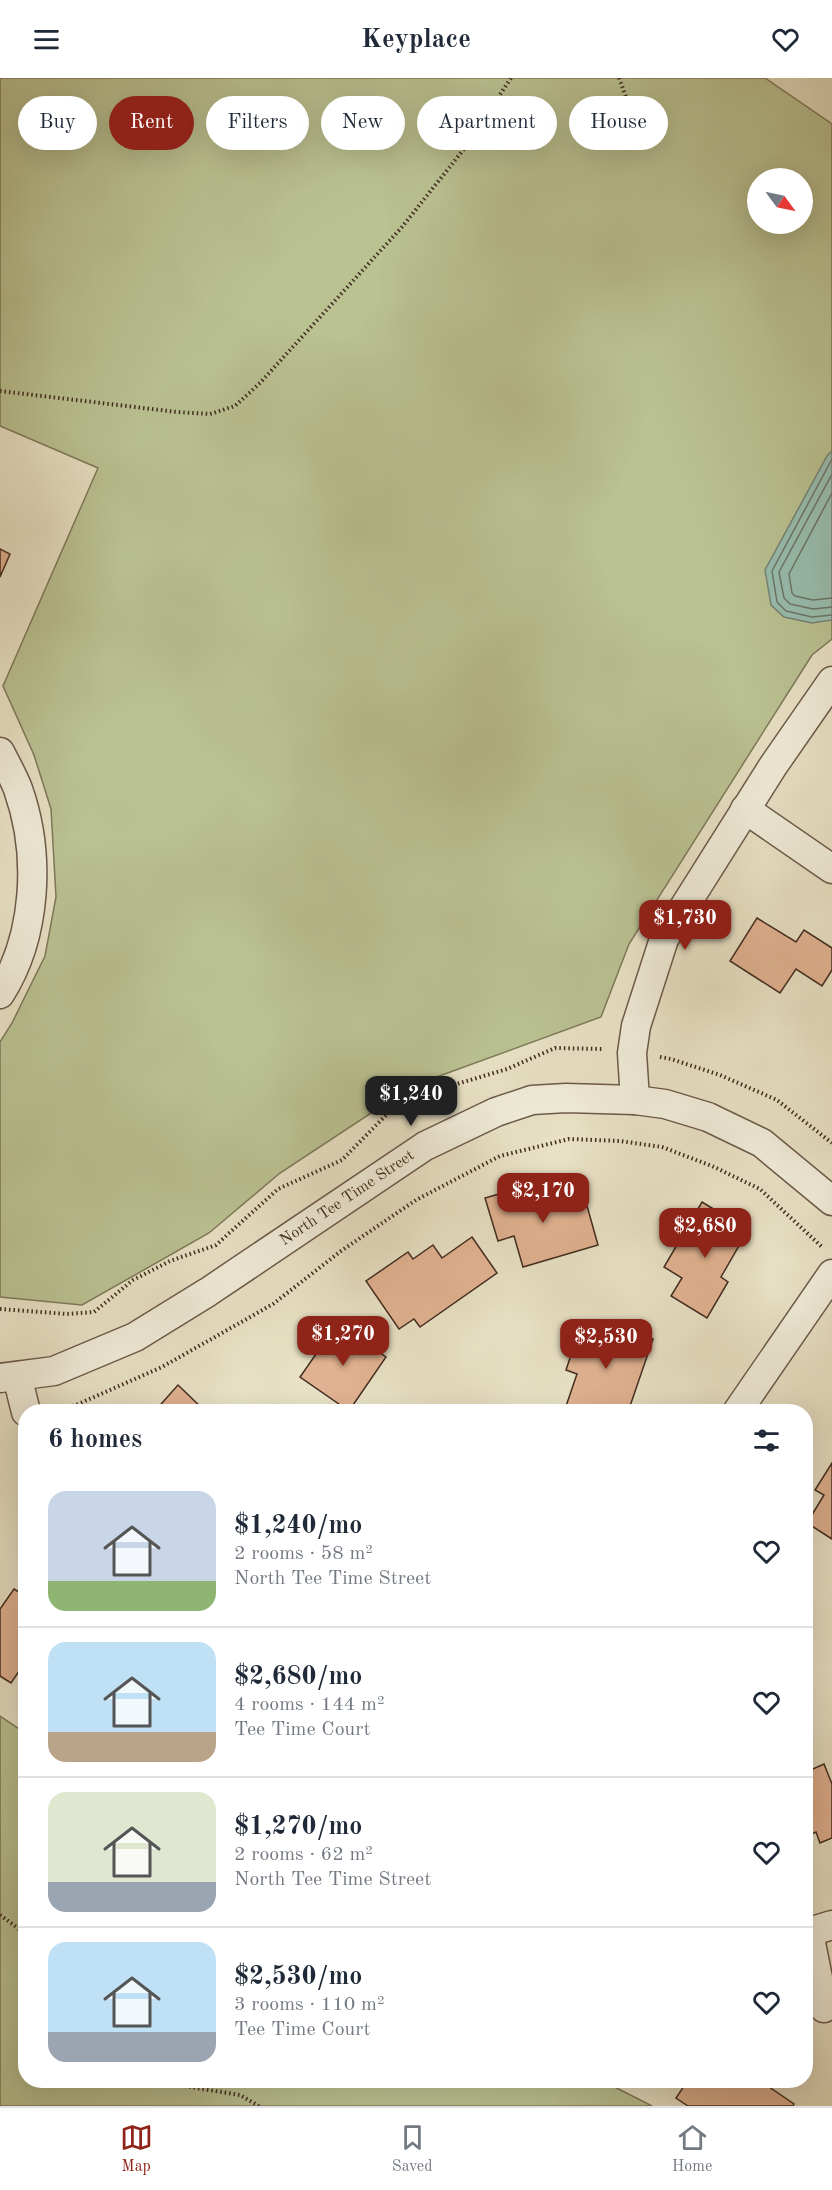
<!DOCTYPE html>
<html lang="en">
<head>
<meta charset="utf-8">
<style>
	body { margin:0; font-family:"Old Standard TT",serif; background:#f2f2f3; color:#1f2937; height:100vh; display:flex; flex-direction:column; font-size:22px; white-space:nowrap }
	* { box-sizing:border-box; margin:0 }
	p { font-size:20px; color:#747a83 }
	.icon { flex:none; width:33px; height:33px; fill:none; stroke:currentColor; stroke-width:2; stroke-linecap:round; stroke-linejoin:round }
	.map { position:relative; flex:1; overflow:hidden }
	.panel { position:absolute; left:18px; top:1326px; width:795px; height:684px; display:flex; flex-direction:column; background:#fff; border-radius:24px; box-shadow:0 6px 24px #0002 }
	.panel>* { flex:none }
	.banner { position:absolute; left:18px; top:18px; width:796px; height:54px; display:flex; gap:12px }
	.needle { width:39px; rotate:123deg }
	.buttons { position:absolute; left:747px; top:90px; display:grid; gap:12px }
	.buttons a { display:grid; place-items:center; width:66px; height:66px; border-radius:50%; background:#fff; box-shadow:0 6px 24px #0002; font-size:30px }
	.price { position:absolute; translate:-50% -51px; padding:0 14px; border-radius:12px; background:#8f2418; color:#fff; font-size:20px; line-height:39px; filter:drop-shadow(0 2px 3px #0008) }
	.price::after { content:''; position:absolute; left:50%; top:36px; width:18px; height:14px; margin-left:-9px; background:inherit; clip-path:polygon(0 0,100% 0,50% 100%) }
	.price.on { background:#222; color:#fff }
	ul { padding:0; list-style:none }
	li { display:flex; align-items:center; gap:18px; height:150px; padding:0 30px }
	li+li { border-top:2px solid #e0e1e3 }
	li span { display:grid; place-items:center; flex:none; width:168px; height:120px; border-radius:18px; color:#555 }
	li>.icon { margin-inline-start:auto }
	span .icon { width:72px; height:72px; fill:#fffc; stroke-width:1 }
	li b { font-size:26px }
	h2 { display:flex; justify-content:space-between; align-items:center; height:72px; padding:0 30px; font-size:26px }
	.pill { padding:0 21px; border-radius:27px; background:#fff; box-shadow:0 6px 24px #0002; font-size:21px; line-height:54px }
	.pill.on { background:#8f2418; color:#fff }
	header { display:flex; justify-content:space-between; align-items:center; height:78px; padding:0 30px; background:#fff; font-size:27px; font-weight:600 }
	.dock { display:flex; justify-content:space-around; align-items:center; height:84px; border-top:2px solid #e0e1e3; background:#fff; font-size:16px; color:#747a83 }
	.dock a { display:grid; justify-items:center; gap:3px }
	.dock .on { color:#8f2418 }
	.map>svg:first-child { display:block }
	.green { fill:#bac292; stroke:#7e785a; stroke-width:1.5; fill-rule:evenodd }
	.water { fill:#98beb0; stroke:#768477; stroke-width:1.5 }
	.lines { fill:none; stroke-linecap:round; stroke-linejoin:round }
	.shore { stroke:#6d7668; stroke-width:1.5 }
	.building { fill:#e1b291; stroke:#422d21; stroke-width:1.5 }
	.street-casing { stroke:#6c5a4a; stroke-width:31 }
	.path { stroke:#422d21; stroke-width:4; stroke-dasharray:1.5 3; stroke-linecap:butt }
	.street { stroke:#f0ecd9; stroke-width:28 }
	.labels { text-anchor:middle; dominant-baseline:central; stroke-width:4.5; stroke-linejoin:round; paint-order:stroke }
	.street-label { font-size:16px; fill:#422d21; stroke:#f0ecd9 }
</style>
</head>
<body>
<header><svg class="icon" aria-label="menu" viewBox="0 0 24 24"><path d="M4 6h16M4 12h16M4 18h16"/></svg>Keyplace<svg class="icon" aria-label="heart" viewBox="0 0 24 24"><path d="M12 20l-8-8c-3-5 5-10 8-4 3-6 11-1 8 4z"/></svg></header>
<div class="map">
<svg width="832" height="2028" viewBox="0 0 832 2028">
	<rect width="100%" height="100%" fill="#e8e1c5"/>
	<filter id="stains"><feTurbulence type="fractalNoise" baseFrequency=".00333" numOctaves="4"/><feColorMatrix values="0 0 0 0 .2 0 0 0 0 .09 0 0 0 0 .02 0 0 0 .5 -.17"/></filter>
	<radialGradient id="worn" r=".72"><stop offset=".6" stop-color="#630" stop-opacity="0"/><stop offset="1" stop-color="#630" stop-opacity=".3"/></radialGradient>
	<g class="green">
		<path d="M0,0h765l67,46v515l-20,16 -183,289 -28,73 -189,69 -132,87 -71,60 -127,72 -82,-8v-255l12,-19 33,-67 11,-59 -5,-88 -17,-54 -31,-69 95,-218 -98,-42zM758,100h44v46h-44z"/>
		<path d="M0,1638l25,17 1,347h575l51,26h-652z"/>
	</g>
	<path class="water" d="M832,373v169l-20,3 -28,-6 -13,-12 -6,-35 62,-114z"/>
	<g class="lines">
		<g class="shore">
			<path d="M832,381l-60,112 5,31 9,9 26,6 20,-2"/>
			<path d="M832,396l-53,98 5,26 6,6 23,5 19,-2"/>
			<path d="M832,415l-43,81 3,19 3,3 18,4 19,-2"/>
		</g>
	</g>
	<g class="building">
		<path d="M0,471l10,5 -10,23z"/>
		<path d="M757,840l39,24 8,-12 28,18v22l-10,16 -26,-17 -16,24 -50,-32z"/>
		<path d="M527,1108l6,17 49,-15 16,57 -75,22 -9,-31 -16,5 -13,-43z"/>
		<path d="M702,1124l46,28 -27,47 7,5 -21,36 -36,-22 11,-18 -18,-11z"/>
		<path d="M472,1159l25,36 -77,54 -6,-8 -15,10 -33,-48 42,-29 5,7 20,-14 9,13z"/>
		<path d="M337,1246l49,33 -37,54 -49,-34z"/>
		<path d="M581,1247l26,9 4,-9 42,14 -25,73h-64l13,-38 -11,-4z"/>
		<path d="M178,1307l28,27h-52z"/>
		<path d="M832,1385v76l-25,-16 17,-28 -9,-5z"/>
		<path d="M14,1511l12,7v65l-15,22 -11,-7v-67z"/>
		<path d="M824,1686l8,20v54l-12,5 -4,-11 -10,5v-65z"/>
		<path d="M688,2002h71l35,24 -1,2h-105l-12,-8z"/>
	</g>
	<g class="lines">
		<defs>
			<g id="street">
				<path d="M0,674c6,12 13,24 18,37 23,65 19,147 -18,205"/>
				<path d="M745,731l87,60"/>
				<path d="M635,1022l-3,-47 4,-27 28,-87 109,-173 59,-85"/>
				<path d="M17,1298l9,36"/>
				<path id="s1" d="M0,1300l54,-7 81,-34 73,-45 217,-146 71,-34 36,-12 34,-2 69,2 30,4 43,13 54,26 70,58"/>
				<path d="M737,1334l95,-138"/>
				<path d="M806,1855l26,-8"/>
				<path d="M809,1855l15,75"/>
			</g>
		</defs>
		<use href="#street" class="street-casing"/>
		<g class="path">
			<path d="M619,0l15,40"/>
			<path d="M0,313l177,21 33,2 25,-8 25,-23 142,-156 85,-107 8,-18 16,-24"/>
			<path d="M660,979l11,2 49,16 57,25 55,43"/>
			<path d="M0,1231l67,5 27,-2 39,-32 37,-19 46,-16 62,-56 64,-29 49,-50 29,-15 87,-26 48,-21 47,1"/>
			<path d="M55,1332l21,-5 86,-38 111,-63 68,-53 75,-51 84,-44 69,-17 51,2 42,6 50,19 48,23 62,58"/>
			<path d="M0,1837l26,19"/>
			<path d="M163,2002l21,6 56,9 19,11"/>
		</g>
		<use href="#street" class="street"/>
	</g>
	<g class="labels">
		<g class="street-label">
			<text stroke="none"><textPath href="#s1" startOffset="396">North Tee Time Street</textPath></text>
		</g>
	</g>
	<rect width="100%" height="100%" filter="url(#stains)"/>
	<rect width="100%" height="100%" fill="url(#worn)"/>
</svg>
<div class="buttons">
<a><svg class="needle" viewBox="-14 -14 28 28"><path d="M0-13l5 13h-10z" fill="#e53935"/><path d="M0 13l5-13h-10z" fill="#747a83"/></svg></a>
</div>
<b class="price" style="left:685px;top:873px">$1,730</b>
<b class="price on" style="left:411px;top:1049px">$1,240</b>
<b class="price" style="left:543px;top:1146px">$2,170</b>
<b class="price" style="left:705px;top:1181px">$2,680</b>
<b class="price" style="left:343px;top:1289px">$1,270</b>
<b class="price" style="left:606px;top:1292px">$2,530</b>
<div class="banner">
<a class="pill">Buy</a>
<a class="pill on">Rent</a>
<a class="pill">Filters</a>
<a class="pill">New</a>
<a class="pill">Apartment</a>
<a class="pill">House</a>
</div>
<section class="panel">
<h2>6 homes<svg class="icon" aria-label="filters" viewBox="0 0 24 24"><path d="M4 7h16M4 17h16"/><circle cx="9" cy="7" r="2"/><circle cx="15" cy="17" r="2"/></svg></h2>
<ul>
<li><span style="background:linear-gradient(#c9d6e8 75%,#8fb573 0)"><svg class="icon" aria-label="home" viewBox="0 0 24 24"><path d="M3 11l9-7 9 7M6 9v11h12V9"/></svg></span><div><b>$1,240/mo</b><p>2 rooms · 58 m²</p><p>North Tee Time Street</p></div><svg class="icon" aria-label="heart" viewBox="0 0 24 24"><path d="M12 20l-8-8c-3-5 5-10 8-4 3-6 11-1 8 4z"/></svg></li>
<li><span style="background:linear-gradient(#bfe0f5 75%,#b9a48a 0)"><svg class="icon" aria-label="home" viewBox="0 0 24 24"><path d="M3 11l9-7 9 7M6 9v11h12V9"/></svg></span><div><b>$2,680/mo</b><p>4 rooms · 144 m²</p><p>Tee Time Court</p></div><svg class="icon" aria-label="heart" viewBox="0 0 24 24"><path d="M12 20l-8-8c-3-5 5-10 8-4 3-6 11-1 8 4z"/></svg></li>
<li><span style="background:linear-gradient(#dfe7d0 75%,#9aa5b1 0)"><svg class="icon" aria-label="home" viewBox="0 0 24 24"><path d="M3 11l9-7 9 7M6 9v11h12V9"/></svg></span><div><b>$1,270/mo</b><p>2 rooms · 62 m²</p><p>North Tee Time Street</p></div><svg class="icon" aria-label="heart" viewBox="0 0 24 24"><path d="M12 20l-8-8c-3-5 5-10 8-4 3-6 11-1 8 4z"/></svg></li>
<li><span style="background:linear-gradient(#bfe0f5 75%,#9aa5b1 0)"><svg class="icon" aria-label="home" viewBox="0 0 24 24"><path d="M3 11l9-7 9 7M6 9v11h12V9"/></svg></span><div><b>$2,530/mo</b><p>3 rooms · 110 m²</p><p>Tee Time Court</p></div><svg class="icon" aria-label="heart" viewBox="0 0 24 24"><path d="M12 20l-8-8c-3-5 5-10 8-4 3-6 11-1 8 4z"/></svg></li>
</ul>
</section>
</div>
<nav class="dock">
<a class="on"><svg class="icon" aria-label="map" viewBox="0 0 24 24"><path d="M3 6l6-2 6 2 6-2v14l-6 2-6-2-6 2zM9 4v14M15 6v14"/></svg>Map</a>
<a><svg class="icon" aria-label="saved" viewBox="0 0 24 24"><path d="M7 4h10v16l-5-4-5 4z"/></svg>Saved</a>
<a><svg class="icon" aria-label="home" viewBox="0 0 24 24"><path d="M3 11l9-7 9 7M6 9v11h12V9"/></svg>Home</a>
</nav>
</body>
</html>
